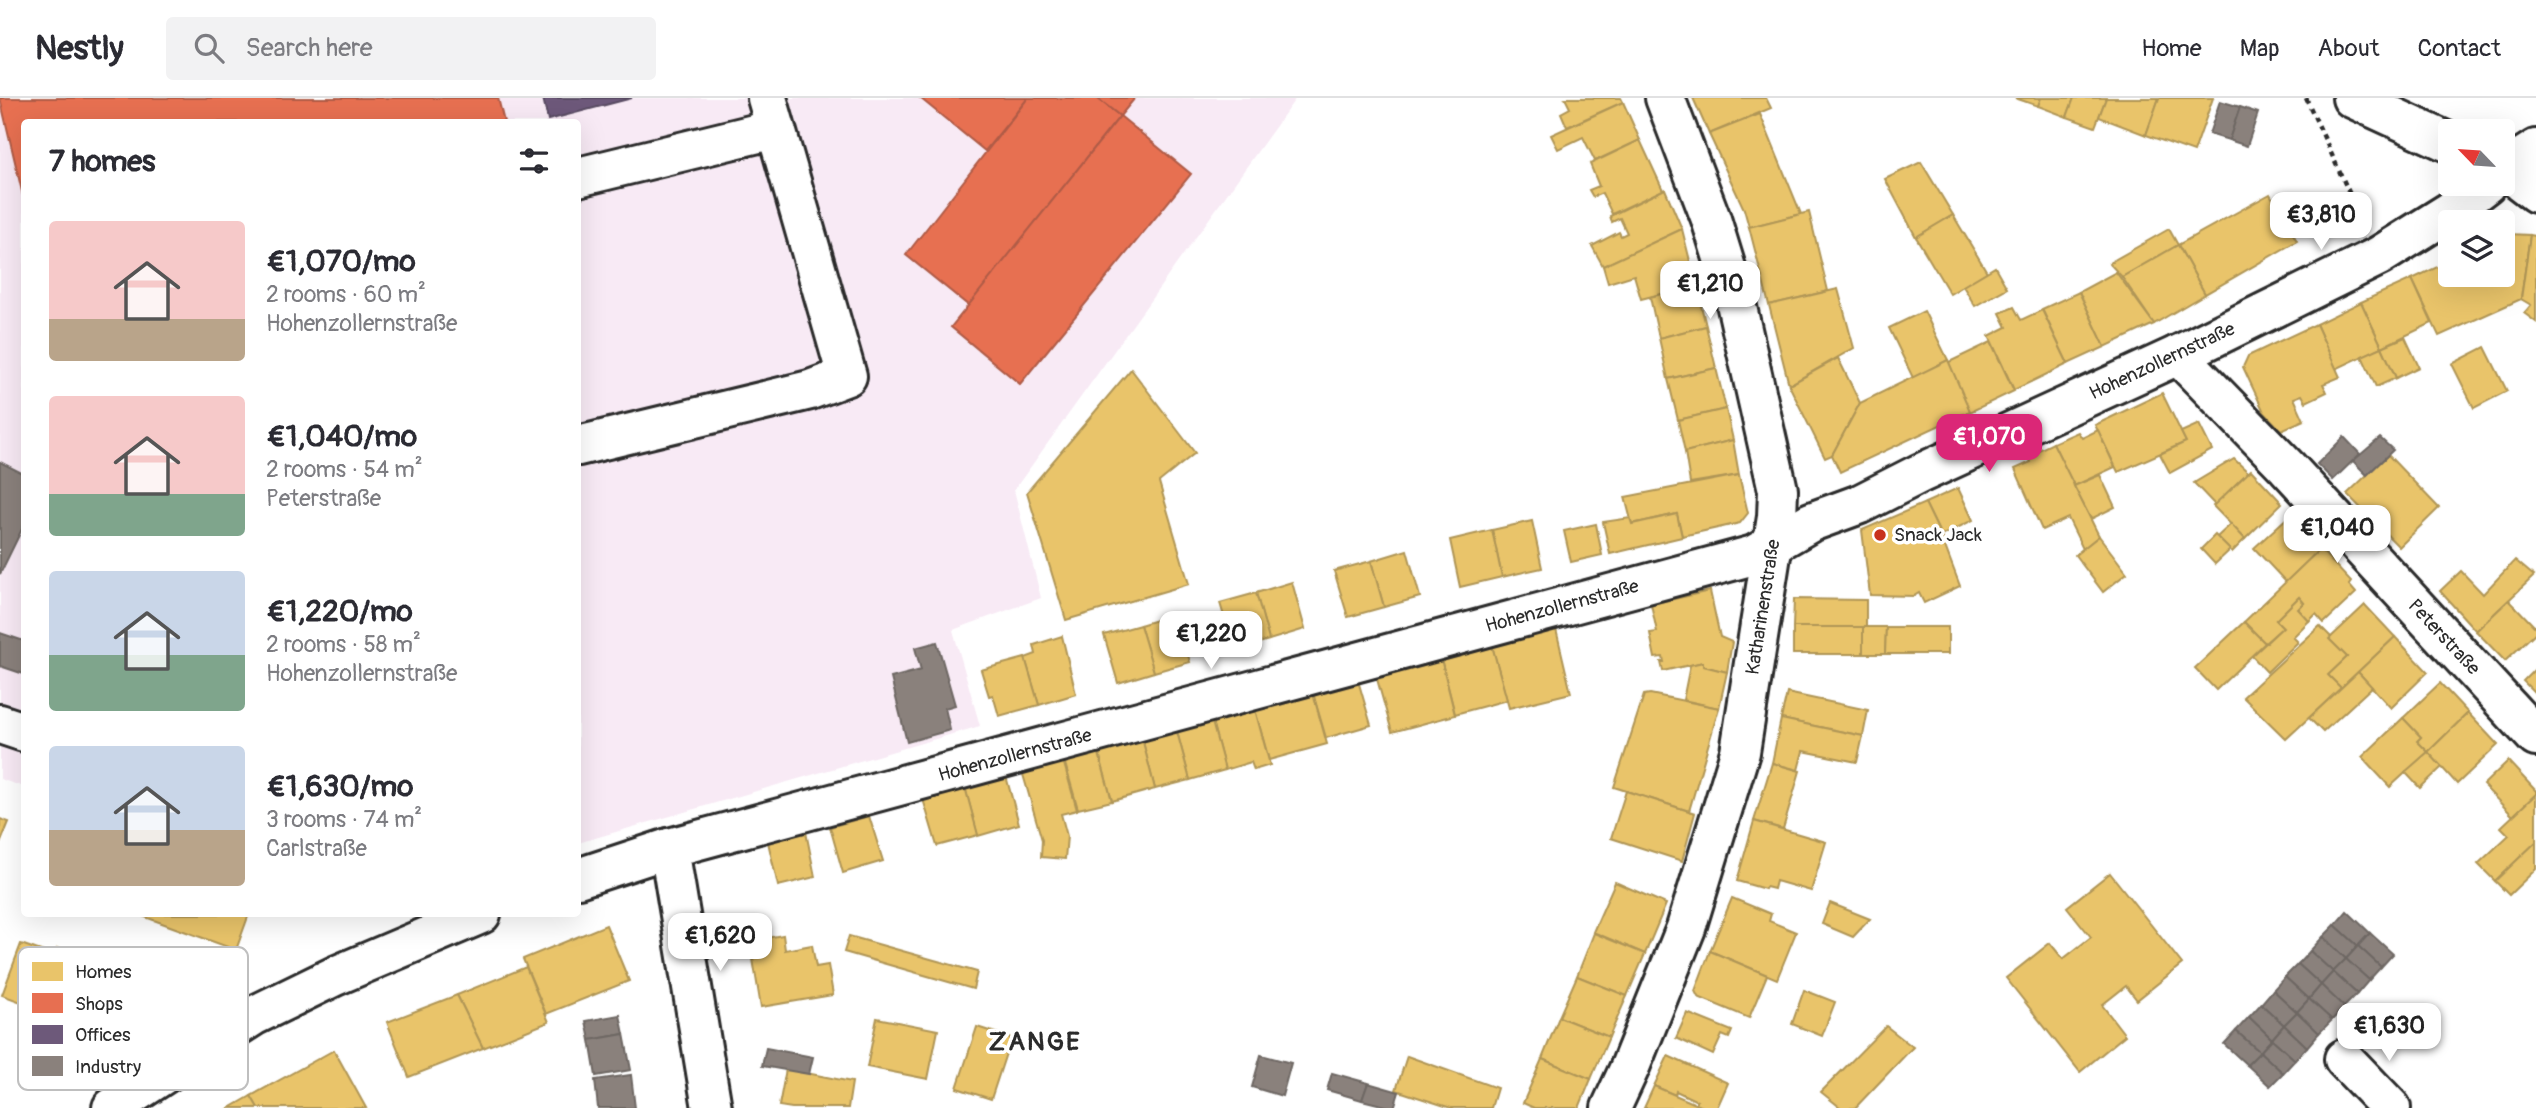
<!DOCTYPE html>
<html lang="en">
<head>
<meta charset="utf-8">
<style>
	body { margin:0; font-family:Pangolin,sans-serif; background:#f2f2f3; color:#2b2b33; height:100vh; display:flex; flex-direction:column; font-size:26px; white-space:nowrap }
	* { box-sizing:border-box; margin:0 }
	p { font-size:23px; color:#7c7c81 }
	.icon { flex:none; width:38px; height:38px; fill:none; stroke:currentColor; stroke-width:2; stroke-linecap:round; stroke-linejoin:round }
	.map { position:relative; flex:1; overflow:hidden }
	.sheet { position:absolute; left:21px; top:21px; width:560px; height:798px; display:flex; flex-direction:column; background:#fff; border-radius:7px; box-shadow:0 7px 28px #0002 }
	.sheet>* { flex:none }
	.needle { width:46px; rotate:295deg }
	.tools { position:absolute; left:2438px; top:21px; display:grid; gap:14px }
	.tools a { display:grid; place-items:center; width:77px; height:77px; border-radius:7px; background:#fff; box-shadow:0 7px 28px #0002; font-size:35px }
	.price { position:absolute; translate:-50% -60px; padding:0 16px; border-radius:14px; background:#fff; color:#222; font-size:23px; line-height:46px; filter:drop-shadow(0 2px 4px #0008) }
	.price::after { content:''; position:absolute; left:50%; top:42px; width:21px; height:16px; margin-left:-10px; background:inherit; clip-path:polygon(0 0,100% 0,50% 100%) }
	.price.on { background:#db2777; color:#fff }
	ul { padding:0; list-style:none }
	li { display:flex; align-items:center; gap:21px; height:175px; padding:0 28px }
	li span { display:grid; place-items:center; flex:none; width:196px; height:140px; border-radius:7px; color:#555 }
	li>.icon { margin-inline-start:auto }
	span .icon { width:84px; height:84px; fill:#fffc; stroke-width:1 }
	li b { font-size:30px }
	h2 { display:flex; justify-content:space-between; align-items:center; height:84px; padding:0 28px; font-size:30px }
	header { display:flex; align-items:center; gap:42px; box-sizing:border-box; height:98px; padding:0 35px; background:#fff; border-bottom:2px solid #e1e1e2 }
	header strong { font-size:33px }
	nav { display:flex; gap:38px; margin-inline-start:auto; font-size:24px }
	.search { width:490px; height:63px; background:#f2f2f3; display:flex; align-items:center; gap:18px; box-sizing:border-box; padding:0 24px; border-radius:7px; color:#7c7c81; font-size:26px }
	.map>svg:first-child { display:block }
	.built { fill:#f8eaf5 }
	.homes { fill:#e9c46a; stroke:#b09657; stroke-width:2 }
	.shops { fill:#e76f51; stroke:#af5b46; stroke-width:2 }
	.offices { fill:#6d597a; stroke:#594b62; stroke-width:2 }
	.industry { fill:#8a817c; stroke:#6e6764; stroke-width:2 }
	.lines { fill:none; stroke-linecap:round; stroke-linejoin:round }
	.minor-casing { stroke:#2b2b2b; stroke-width:44 }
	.path { stroke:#2b2b2b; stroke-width:4.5; stroke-dasharray:5 5; stroke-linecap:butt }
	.minor { stroke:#fff; stroke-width:38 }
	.poi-dot { fill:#c8321e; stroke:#fff; stroke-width:2.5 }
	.labels { text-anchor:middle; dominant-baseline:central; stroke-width:7; stroke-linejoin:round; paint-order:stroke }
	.street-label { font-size:19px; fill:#2b2b2b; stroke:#fff }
	.poi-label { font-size:19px; fill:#2b2b2b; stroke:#fff; text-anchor:start }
	.district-label { font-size:26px; font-weight:bold; letter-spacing:2px; fill:#2b2b2b; stroke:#fff }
	.key { fill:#fff; stroke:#bfbfbf; stroke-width:2 }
	.key-label { font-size:19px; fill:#2b2b2b }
</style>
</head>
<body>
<header>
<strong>Nestly</strong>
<div class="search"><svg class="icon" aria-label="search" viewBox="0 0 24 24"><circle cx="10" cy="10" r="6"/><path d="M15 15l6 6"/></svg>Search here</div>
<nav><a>Home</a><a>Map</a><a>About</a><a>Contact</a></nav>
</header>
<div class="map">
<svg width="2536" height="1010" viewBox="0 0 2536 1010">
	<rect width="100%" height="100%" fill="#fff"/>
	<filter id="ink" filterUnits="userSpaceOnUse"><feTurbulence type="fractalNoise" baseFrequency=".0143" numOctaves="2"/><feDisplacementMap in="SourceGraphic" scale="14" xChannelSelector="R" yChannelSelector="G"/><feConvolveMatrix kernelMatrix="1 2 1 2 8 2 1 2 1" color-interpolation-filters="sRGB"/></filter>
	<g filter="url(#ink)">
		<path class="built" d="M0,0h1296l-282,392 27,108 -88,32 27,96 -402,117v-721h-554v665l-24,-8z"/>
		<g class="homes">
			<path d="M1565,0h56l2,4 -56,25 -6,-14 9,-5z"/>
			<path d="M1693,0h73l5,10 -62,26z"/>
			<path d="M2015,0h26l-3,8z"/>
			<path d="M2041,0h33l-7,19 -29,-11z"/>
			<path d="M2074,0h32l-11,29 -28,-10z"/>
			<path d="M2106,0h53l-13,37 -47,-18z"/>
			<path d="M2159,0h54l-19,54 -48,-17z"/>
			<path d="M1623,4l17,38 -45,21 -12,-24 -25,12 -7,-14z"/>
			<path d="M1760,16l41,100 -52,13 -5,-18 -35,-75z"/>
			<path d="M1640,42l23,50 -51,24 -10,-21 -9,4 -4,-7 10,-4 -9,-22z"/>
			<path d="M1921,64l32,53 -37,22 -31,-58z"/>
			<path d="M1665,91l17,40 -79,37 -11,-20 27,-14 2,4 6,-3 -7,-15 -8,4 -2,-6z"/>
			<path d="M2270,96l27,47 -92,53 -27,-49z"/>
			<path d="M1809,114l19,79 -59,14 -20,-78z"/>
			<path d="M1953,117l34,57 -37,22 -34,-57z"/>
			<path d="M1682,131l14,56 -55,14 -7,-24 -26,8 -5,-17z"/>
			<path d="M2169,131l9,16 -56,32 -13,-14z"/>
			<path d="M2508,136l22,1 -9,64 -82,37 -27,-57 38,-18v14h52v-39z"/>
			<path d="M2530,137l6,1v86l-12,-9 7,-8 -10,-6z"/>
			<path d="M2178,147l27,49 -51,30 -32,-47z"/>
			<path d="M1995,169l12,21 -32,18 -12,-20z"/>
			<path d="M2116,174l38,52 -49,23 -26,-55z"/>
			<path d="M2412,181l20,44 -50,24 -21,-45z"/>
			<path d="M1696,187l10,41 -47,12 -9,-41z"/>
			<path d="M1838,191l16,59 -65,37 -20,-80z"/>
			<path d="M2079,194l26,55 -37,17 -26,-55z"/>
			<path d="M2361,204l21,45 -46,22 -20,-45z"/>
			<path d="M2014,209l7,13 21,-10 26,54 -54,26 -25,-54 18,-9 -7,-14z"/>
			<path d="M1924,213l24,49 -35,18 -24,-50z"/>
			<path d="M2316,226l24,53 -17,7 4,8 -21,10 -4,-7 -8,3 10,22 -23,10 -17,-18 -21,-45 5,-11z"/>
			<path d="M1706,228l10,42 -48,11 -9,-41z"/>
			<path d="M2405,239l14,30 -23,11 -14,-31z"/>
			<path d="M1991,244l23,49 -44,21 -23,-49z"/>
			<path d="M2382,249l14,31 -20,9 -14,-31z"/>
			<path d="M2485,249l22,44 -33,17 -22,-44z"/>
			<path d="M1838,260l22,45 -28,52 -7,3 -36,-73z"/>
			<path d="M1948,262l22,51 -130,61 -8,-17 28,-52z"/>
			<path d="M1716,270l10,41 -48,11 -10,-41z"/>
			<path d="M1131,271l64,84 -36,29 30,102 -123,36 -39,-128z"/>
			<path d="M2162,295l24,49 -68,30 -23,-47z"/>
			<path d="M1726,311l7,31 -48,12 -7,-32z"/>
			<path d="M2199,326l13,26 -42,23 -10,-19 26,-12 -5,-10z"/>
			<path d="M2098,332l17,37 -41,19 -21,-43 25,-11 4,6z"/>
			<path d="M1733,342l6,35 -49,8 -5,-31z"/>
			<path d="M2053,345l46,93 -16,13 -15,-31 -26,12 -27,-61 16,-7 -3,-7z"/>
			<path d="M2388,357l51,53 -40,39 -52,-53z"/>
			<path d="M2234,361l14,13 -33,33 -21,-22z"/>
			<path d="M2251,372l31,33 -37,36 -32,-33z"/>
			<path d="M1739,377l9,38 -8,10 -58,13 -5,-22 -45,10 -7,-27z"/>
			<path d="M2100,377l15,32 -24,12 -17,-33z"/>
			<path d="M1958,390l15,32 -32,16 -16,-33z"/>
			<path d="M1925,405l16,33 19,50 -36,17 -5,-10 -5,3 -44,-1 -8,-65z"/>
			<path d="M1677,416l5,23 -72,17 -7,-32 27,-4 2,6z"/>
			<path d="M2290,417l30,34 -34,33 -32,-34z"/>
			<path d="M1532,423l10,47 -40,9 -10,-47z"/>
			<path d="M1596,426l6,31 -31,7 -7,-31z"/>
			<path d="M2231,426l14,15 -13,13 -15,-15z"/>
			<path d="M1492,432l10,47 -42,10 -10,-47z"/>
			<path d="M2215,437l15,15 -15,14 -14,-15z"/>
			<path d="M2099,438l28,37 -24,19 -28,-37z"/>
			<path d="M2320,451l31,33 -2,3 7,8 -32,30 -8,-9 -7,7 -11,-12 6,-6 -5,-6 -23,23 7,7 -18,16 -21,-21z"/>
			<path d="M1407,452l13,47 -36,10 -13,-46z"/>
			<path d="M2515,462l19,16 -58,55 -36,-40 21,-20 22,23z"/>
			<path d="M1371,463l13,46 -36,10 -14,-46z"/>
			<path d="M1292,484l13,47 -36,11 -13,-47z"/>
			<path d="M1710,493l10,46 12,5 -5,30 -24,-6v-4l-40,9 -2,-9h3l-1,-5 -8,1 -5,-25 7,-1 -6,-28z"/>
			<path d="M1256,495l13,47 -35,10 -14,-47z"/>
			<path d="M2299,499l5,6 -6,6 11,12 -16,16 5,5 -31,30 -15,-16 31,-29 -7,-7z"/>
			<path d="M1794,501l72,1v27h-73z"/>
			<path d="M2509,502l27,28v4l-31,29 -29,-30z"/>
			<path d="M2365,507l30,32 -54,51 -13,-13 19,-18 -18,-18z"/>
			<path d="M1176,516l14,48 -36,10 -14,-47z"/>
			<path d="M2244,524l21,21 -49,47 -21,-22z"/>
			<path d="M1140,527l14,47 -36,11 -14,-48z"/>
			<path d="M1555,527l16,68 -62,15 -18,-66z"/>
			<path d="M2320,528l11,11 -2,2 18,18 -19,18 13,13 -55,51 -43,-42z"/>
			<rect x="1793" y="529" width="70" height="27"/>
			<path d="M1863,529h23l-1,27h-22z"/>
			<path d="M1886,529h62v27h-63z"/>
			<path d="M1062,538l14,58 -37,11 -14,-47 11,-4 -2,-9z"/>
			<path d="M2395,539l33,35 -37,36 -33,-36z"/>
			<path d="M1491,544l16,58 -52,14 -15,-59z"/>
			<path d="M1440,557l15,60 -63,17 -17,-60z"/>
			<path d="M1025,560l14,47 -40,11 -6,-21 -4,1 -8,-26z"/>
			<path d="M1703,564v4l24,6 -8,36 -36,-8 7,-35z"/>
			<path d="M2536,570v26l-13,-13z"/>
			<path d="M2358,574l14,15 -49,45 -14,-14z"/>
			<path d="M1357,579l14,48 -45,13 -14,-48z"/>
			<path d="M2440,585l28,30 -40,39 -11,-11 4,-4 -18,-19z"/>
			<path d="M1312,592l15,54 -58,16 -15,-54z"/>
			<path d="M1787,595l81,17 -5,26 -82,-17z"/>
			<path d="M1650,596l69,14 -30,103 -75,-24 30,-92z"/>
			<path d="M1254,608l16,59 -16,5 -3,-8 -26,8 -14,-52z"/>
			<path d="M2468,615l30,32 -41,39 -29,-32z"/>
			<path d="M1211,620l14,52 -35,10 -14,-52z"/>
			<path d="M2403,620l18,19 -4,4 11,11 -38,35 -28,-30z"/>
			<path d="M1781,621l82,17 -6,26 -54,-11 -5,19 -26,-7z"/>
			<path d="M1176,630l14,52 -35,9 -13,-51z"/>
			<path d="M1142,640l13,51 -43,12 -14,-51z"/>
			<path d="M1098,652l14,51 -34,8 -14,-49z"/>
			<path d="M2428,654l14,15 -22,21 -15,-16z"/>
			<path d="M1063,662l14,50 -16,4 6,22 -2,23 -24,-2 1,-17 -20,-69z"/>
			<path d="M2508,663l28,30v3l-23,22 -30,-31z"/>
			<path d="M1772,665l28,8 -17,58 -29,-8z"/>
			<path d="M1006,678l13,48 -41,12 -13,-49z"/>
			<path d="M965,689l13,48 -41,11 -14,-47z"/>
			<path d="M1626,693l69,22 -13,48 -71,-23z"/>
			<path d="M2536,696v48l-41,39 -17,-17 31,-29 -8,-8z"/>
			<path d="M869,718l14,45 -40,12 -13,-46z"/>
			<path d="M0,721l9,3 -9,22z"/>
			<path d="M1754,723l72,21 -15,49 -35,-10 -2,8 -8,-2 -1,2 -28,-8z"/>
			<path d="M806,734l9,45 -37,9 -10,-44z"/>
			<path d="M2536,744v27l-27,26 -14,-14z"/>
			<path d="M2110,775l72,91 -45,36 -11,-14 -24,19 23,30 -45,37 -74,-94 44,-35 13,16 28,-22 -24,-30z"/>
			<path d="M1615,784l51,22 -21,50 -52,-22z"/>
			<path d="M1732,800l39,16 -2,7 27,11 -19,47 -67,-28z"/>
			<path d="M1830,805l40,16 -17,18 -31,-13z"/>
			<path d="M137,816h112l-13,36z"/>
			<path d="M606,827l23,56 -83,33 -23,-55z"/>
			<path d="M1594,835l51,21 -18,42 -50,-20z"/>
			<path d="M783,837l2,15 27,-5 4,22 12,-2 5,30 -72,12 -11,-66z"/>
			<path d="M849,838l128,36 -4,17 -129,-37z"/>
			<path d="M21,846l34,12 2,-8 37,14 -2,8 32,12 -19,51 -103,-38z"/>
			<path d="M1710,853l57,24 -18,43 -51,-21 -3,-6z"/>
			<path d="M526,869l23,55 -66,26 -26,-53z"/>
			<path d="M1577,878l50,20 -18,41 -50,-20z"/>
			<path d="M1804,892l31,12 -13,34 -30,-12z"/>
			<path d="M457,897l26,53 -74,29 -22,-55z"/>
			<path d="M1687,915l45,18 -3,7 -7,-3 -9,20 -37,-17z"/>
			<path d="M1559,919l50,20 -18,42 -49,-20z"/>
			<path d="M877,920l61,12 -10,49 -61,-12z"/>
			<path d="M1886,928l27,21 -58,61h-14l-20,-16z"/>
			<path d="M977,929l34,11 -20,61 -34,-11z"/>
			<path d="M334,952l32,58h-108l-7,-12z"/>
			<path d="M1407,958l90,32 -6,20h-40l-55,-18z"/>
			<path d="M1668,958l60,27 -11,25h-12l-10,-4 2,-3 -21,-10 -1,4 -21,-9z"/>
			<path d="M1542,961l49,20 -12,29h-45l-11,-5z"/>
			<path d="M786,971l66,13 -4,26h-56l-13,-2z"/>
			<path d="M1654,988l21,9 30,13h-61z"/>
			<path d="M251,998l7,12h-28z"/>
		</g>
		<g class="shops">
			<path d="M0,0h498l6,24h-480v78z"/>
			<path d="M920,0h108l-43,53z"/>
			<path d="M1028,0h69l23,18 -151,190 -63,-51z"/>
			<path d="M1097,0h38l-15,18z"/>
			<path d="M1120,18l71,58 -171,210 -69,-57z"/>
		</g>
		<path class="offices" d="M543,0h89l-84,22z"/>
		<g class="industry">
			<path d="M2220,3l20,6 -11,33 -20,-6z"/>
			<path d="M2240,9l18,6 -11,33 -18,-6z"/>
			<path d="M2344,339l16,17 -27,26 -16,-16z"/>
			<path d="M2380,340l13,12 -26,25 -14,-14z"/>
			<path d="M0,364l24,12v51l-24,49z"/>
			<path d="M0,535l24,8v33l-24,-8z"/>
			<path d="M937,544l18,63 -10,3 5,22 -43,12 -16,-64 30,-8 -6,-22z"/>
			<path d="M2347,813l23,22 -12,13 -23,-21z"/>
			<path d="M2335,827l23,21 -12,13 -23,-22z"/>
			<path d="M2370,835l23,21 -12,13 -23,-21z"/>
			<path d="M2323,839l23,22 -13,13 -23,-21z"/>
			<path d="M2358,848l23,21 -12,13 -23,-21z"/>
			<path d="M2310,853l23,21 -12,13 -23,-21z"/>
			<path d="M2346,861l23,21 -12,14 -24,-22z"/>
			<path d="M2298,866l23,21 -12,14 -24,-22z"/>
			<path d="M2333,874l24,22 -13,13 -23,-22z"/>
			<path d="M2285,879l24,22 -12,13 -24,-22z"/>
			<path d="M2321,887l23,22 -12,13 -23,-21z"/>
			<path d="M2273,892l24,22 -13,13 -23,-21z"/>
			<path d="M2309,901l23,21 -13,13 -22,-21z"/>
			<path d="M2261,906l23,21 -12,14 -23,-22z"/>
			<path d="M2297,914l22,21 -12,14 -23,-22z"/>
			<path d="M620,917l4,19 -34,6 -4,-19z"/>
			<path d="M2249,919l23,22 -12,13 -24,-21z"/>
			<path d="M2284,927l23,22 -12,13 -23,-21z"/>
			<path d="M2236,933l24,21 -13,13 -23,-21z"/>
			<path d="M624,936l7,36 -35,6 -6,-36z"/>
			<path d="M2272,941l23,21 -12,13 -23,-21z"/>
			<path d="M766,950l47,9 -4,17 -47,-8z"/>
			<path d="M2260,954l23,21 -13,13 -23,-21z"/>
			<path d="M1261,957l30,8 -9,33 -30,-9z"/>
			<path d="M1332,975l36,10 -6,17 -35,-10z"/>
			<path d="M631,977l4,33h-37l-3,-28z"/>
			<path d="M1368,985l31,9 -5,16 -32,-8z"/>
		</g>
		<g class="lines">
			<defs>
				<g id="minor">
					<path d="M2352,0l98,45"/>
					<path d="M2502,69l34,26"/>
					<path d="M2502,73l34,-22"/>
					<path d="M578,79l197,-48"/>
					<path d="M2178,257l109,112 249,270"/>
					<path d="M578,348l232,-56 37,-14 -80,-278"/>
					<path d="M0,626l24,8"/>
					<path d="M669,750l43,260"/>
					<path d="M578,780l91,-30 1085,-293 57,-33 49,-18 59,-30 259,-119 201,-99 72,-45 35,-27"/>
					<path d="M2344,961l47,49"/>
					<path d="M112,1010l141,-92 82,-40 146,-62"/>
					<path d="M1611,1010l19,-41 56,-139 54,-176 37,-235 1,-27 -44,-196 -23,-75 -46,-121"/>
				</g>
			</defs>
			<use href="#minor" class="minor-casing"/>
			<path class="path" d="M2306,0l56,123"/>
			<use href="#minor" class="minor"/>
		</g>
	</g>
	<circle class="poi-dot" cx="1880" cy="437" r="7"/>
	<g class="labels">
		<g class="street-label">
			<text transform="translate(2162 263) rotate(-25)">Hohenzollernstraße</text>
			<text transform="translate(1562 508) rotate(-15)">Hohenzollernstraße</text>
			<text transform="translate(1763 509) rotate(-81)">Katharinenstraße</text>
			<text transform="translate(2444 539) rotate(47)">Peterstraße</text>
			<text transform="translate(1015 657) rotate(-15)">Hohenzollernstraße</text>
		</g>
		<g class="poi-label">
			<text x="1894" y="437">Snack Jack</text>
		</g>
		<g class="district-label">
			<text x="1035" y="944">ZANGE</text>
		</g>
	</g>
	<rect x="18" y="849" width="230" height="143" rx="10" class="key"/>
	<rect x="32" y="864" width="31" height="19" fill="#e9c46a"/>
	<rect x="32" y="895" width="31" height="20" fill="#e76f51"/>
	<rect x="32" y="927" width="31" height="19" fill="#6d597a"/>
	<rect x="32" y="958" width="31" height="20" fill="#8a817c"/>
	<g class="key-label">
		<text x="75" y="880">Homes</text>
		<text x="75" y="912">Shops</text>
		<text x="75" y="943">Offices</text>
		<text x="75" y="975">Industry</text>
	</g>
</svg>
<div class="tools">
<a><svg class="needle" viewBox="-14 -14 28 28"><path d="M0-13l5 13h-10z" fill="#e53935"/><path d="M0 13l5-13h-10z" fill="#7c7c81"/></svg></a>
<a><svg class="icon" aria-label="layers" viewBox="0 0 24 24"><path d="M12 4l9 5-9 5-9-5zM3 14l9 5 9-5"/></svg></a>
</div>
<b class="price" style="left:2321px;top:154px">€3,810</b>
<b class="price" style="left:1710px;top:223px">€1,210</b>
<b class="price on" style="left:1989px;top:376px">€1,070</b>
<b class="price" style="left:2337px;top:467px">€1,040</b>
<b class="price" style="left:1211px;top:573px">€1,220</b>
<b class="price" style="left:720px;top:875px">€1,620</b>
<b class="price" style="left:2389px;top:965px">€1,630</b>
<section class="sheet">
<h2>7 homes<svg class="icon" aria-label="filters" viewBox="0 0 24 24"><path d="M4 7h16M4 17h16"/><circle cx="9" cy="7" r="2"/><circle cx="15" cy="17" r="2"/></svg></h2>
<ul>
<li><span style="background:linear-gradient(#f6c9c9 70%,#b9a48a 0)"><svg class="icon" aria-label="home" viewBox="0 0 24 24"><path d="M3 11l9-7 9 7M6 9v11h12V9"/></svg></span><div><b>€1,070/mo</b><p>2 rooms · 60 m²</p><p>Hohenzollernstraße</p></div></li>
<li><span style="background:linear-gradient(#f6c9c9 70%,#7fa58c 0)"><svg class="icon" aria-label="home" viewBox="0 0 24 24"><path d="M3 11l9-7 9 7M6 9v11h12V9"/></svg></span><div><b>€1,040/mo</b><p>2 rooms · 54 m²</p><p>Peterstraße</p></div></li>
<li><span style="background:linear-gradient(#c9d6e8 60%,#7fa58c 0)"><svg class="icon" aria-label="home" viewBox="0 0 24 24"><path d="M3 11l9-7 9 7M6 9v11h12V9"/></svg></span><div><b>€1,220/mo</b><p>2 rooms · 58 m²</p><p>Hohenzollernstraße</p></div></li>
<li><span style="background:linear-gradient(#c9d6e8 60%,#b9a48a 0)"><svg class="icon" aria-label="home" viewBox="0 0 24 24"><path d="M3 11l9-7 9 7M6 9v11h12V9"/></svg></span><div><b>€1,630/mo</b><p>3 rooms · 74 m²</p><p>Carlstraße</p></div></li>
</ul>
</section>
</div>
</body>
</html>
